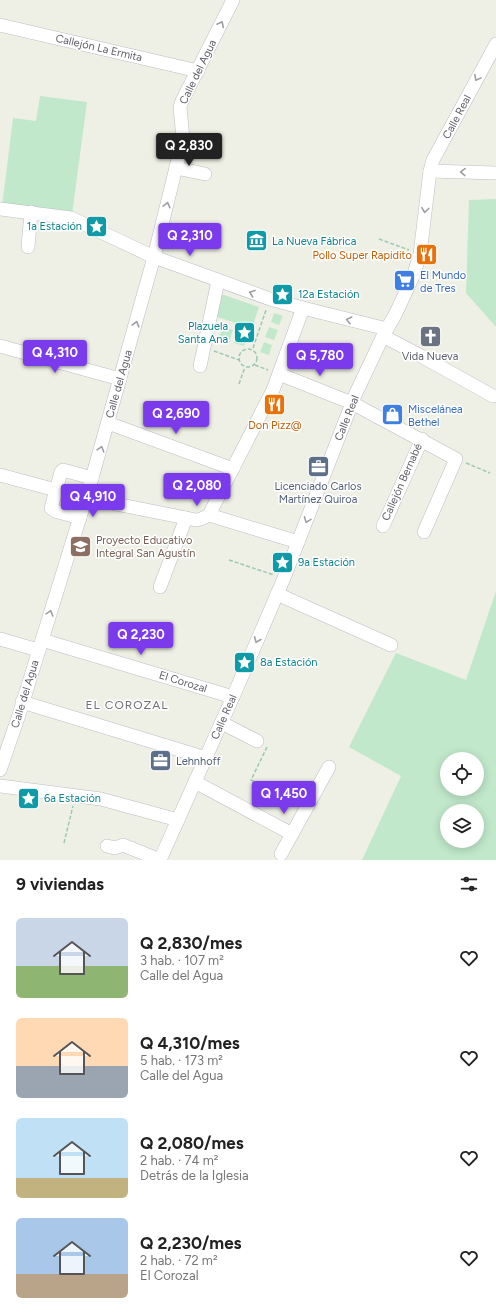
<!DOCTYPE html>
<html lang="es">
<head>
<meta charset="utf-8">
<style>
	body { margin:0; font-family:Figtree,sans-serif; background:#f6f6f6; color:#222; height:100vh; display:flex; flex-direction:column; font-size:15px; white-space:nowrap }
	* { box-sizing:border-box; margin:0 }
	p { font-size:13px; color:#767676 }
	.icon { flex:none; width:22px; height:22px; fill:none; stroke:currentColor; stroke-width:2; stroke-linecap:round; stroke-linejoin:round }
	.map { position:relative; height:860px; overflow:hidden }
	.details { display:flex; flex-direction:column; background:#fff; flex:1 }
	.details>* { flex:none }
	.fabs { position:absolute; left:440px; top:752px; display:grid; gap:8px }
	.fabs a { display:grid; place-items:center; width:44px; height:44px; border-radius:50%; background:#fff; box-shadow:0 2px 10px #0003; font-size:20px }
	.price { position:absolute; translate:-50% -34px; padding:0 9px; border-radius:4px; background:#7c3aed; color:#fff; font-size:13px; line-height:26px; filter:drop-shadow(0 1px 2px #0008) }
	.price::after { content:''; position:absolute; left:50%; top:24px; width:12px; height:9px; margin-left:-6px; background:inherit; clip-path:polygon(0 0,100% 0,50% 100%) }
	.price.on { background:#222; color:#fff }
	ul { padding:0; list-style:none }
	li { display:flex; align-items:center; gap:12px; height:100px; padding:0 16px }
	li span { display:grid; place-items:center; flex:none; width:112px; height:80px; border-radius:6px; color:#555 }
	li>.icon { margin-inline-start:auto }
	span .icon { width:48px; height:48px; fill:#fffc; stroke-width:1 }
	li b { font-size:17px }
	h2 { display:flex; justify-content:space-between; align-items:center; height:48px; padding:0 16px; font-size:17px }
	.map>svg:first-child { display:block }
	.green { fill:#c1e8cb; fill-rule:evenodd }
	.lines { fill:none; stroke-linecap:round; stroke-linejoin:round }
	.minor-casing { stroke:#bcbdc4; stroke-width:14 }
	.path { stroke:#9ac9b3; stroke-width:1.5; stroke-dasharray:4 2; stroke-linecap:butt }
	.minor { stroke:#fff; stroke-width:13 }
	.oneway { stroke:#9e9ea3 }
	.labels { text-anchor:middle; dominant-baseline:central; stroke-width:3; stroke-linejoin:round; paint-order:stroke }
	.street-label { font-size:11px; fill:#5d5e66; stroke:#fff }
	.culture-label { font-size:11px; fill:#0d838f; stroke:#fff; text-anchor:start }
	.food-label { font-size:11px; fill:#c56008; stroke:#fff; text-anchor:end }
	.shop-label { font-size:11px; fill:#366cbe; stroke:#fff; text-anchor:start }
	.worship-label { font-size:11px; fill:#5b616d; stroke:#fff }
	.service-label { font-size:11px; fill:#4e5e75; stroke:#fff }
	.education-label { font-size:11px; fill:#785e54; stroke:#fff; text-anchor:start }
	.neighbourhood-label { font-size:12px; letter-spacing:1px; fill:#6e7078; stroke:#fff }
</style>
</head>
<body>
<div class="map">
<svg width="496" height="860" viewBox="0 0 496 860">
	<rect width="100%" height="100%" fill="#eff0e5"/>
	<g class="green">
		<path d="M40,96l47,6 -15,113 -70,-9 11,-88 23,3z"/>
		<path d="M496,199v128l-30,-34 3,-93z"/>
		<path d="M221,294l38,13 -7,21 -38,-12z"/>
		<path d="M274,313l9,3 -4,9 -8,-3z"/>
		<path d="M223,327l10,3 -4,11 -10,-4z"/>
		<path d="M269,327l9,3 -4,10 -9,-3z"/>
		<path d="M238,332l10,4 -4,10 -10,-3z"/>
		<path d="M264,342l8,3 -3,10 -9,-3z"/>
		<path d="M496,591v269h-134l39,-84 -52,-29 47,-94 70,27zM447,759h30v30h-30zM447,811h30v30h-30z"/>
	</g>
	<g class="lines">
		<defs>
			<g id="minor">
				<path d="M0,25l198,46"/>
				<path d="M176,168l29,6"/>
				<path d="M430,171l66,2"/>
				<path d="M0,209l71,9 83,39 116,42 33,9 84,21"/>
				<path d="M28,247l3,-35"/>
				<path d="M383,336l38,20 72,40"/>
				<path d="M0,346l120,33"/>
				<path d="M200,366l18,-85"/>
				<path d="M279,374l73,29 104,56 -32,73"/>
				<path d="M108,423l125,46"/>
				<path d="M0,475l56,15"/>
				<path d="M86,498l110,22 5,-1 8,-4 89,27"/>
				<path d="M209,515l64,-125 30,-82"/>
				<path d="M80,518l-25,-7 -4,-3 10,-36 2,-2 29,8"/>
				<path d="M383,526l39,-87"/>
				<path d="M160,587l26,-69"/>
				<path d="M277,594l114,51"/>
				<path d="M0,639l38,11"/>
				<path d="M42,640l191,57"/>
				<path d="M22,702l184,56"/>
				<path d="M222,723l35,18"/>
				<path d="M0,770l18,-52 74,-240 62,-221 29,-118 -3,-32 2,-6 51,-101"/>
				<path d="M195,782l97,52"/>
				<path d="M0,786l101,13 77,21"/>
				<path d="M107,846l8,2 8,-3 37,15 76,-170 48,-112 72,-185 27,-57 13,-23 18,-39 6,-20 10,-83 3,-11 63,-116"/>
				<path d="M281,854l48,-87"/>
			</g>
		</defs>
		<use href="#minor" class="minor-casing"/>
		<g class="path">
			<path d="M379,239l30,11"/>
			<path d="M253,348l13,-38"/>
			<circle cx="248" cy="358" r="9"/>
			<path d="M214,351l25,9"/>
			<path d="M255,365l13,5"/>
			<path d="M239,384l6,-17"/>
			<path d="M466,463l24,10"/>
			<path d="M229,560l45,15"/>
			<path d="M267,747l-16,33 19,9"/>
			<path d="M64,843l9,-37"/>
		</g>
		<use href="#minor" class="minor"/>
	</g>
	<defs><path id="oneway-chevron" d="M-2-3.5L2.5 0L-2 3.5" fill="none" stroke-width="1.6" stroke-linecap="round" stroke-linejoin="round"/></defs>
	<g class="oneway">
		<use href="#oneway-chevron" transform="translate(221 24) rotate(-63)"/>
		<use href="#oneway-chevron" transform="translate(477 78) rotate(118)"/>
		<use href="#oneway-chevron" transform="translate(463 172) rotate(-178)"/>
		<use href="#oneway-chevron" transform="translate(167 205) rotate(-76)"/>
		<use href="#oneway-chevron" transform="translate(425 210) rotate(97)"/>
		<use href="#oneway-chevron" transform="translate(252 293) rotate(-160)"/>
		<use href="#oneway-chevron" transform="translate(349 320) rotate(-166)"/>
		<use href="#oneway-chevron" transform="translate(136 324) rotate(-75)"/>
		<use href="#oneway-chevron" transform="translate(101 449) rotate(-73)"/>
		<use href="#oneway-chevron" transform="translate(307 520) rotate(111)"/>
		<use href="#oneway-chevron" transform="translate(50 613) rotate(-73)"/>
		<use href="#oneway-chevron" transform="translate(257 640) rotate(113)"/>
	</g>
	<defs>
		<symbol id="sight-square" viewBox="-11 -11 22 22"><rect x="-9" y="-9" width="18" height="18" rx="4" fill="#0f9aa8" stroke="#fff"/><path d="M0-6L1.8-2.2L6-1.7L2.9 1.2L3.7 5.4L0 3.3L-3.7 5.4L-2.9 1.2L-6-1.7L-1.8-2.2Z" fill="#fff"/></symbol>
		<symbol id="museum-square" viewBox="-11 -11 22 22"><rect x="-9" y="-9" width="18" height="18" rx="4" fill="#0f9aa8" stroke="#fff"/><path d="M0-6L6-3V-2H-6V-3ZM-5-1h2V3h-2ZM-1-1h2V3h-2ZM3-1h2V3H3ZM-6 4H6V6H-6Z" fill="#fff"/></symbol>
		<symbol id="restaurant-square" viewBox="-11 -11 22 22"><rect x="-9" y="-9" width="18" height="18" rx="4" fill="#e8710a" stroke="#fff"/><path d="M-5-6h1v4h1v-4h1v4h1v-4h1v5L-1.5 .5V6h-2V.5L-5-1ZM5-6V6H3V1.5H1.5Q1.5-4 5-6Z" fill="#fff"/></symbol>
		<symbol id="supermarket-square" viewBox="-11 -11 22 22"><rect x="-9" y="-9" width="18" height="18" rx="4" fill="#3f7fe0" stroke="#fff"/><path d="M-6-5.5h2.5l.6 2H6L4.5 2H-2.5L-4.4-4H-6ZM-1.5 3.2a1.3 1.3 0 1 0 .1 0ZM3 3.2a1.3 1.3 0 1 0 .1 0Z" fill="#fff"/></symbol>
		<symbol id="church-square" viewBox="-11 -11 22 22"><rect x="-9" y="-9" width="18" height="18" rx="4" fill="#6b7280" stroke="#fff"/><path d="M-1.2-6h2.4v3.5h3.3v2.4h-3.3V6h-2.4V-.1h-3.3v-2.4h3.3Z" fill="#fff"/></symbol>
		<symbol id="shop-square" viewBox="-11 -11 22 22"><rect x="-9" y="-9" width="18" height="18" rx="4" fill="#3f7fe0" stroke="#fff"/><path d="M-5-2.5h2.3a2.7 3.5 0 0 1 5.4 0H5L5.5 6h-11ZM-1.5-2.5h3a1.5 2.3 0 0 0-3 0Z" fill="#fff"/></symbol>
		<symbol id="office-square" viewBox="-11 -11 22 22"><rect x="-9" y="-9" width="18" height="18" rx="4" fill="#5c6f8a" stroke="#fff"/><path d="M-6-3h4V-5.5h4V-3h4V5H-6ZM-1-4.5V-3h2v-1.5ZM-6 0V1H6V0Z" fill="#fff"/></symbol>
		<symbol id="school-square" viewBox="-11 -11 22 22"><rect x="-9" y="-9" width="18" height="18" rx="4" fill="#8d6e63" stroke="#fff"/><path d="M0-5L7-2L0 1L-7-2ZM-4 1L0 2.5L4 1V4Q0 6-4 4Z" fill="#fff"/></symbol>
	</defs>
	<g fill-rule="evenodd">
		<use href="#sight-square" x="84" y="214" width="25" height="25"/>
		<use href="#museum-square" x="244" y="228" width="25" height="25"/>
		<use href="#restaurant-square" x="414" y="242" width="25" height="25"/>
		<use href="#supermarket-square" x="392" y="268" width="25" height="25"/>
		<use href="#sight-square" x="270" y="282" width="25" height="25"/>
		<use href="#sight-square" x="232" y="320" width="25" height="25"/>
		<use href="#church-square" x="418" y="324" width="25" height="25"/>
		<use href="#restaurant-square" x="262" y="392" width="25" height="25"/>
		<use href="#shop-square" x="380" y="402" width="25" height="25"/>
		<use href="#office-square" x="306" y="454" width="25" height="25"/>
		<use href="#school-square" x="68" y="534" width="25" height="25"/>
		<use href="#sight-square" x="270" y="550" width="25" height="25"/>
		<use href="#sight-square" x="232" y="650" width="25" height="25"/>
		<use href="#office-square" x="148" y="748" width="25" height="25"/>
		<use href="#sight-square" x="16" y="786" width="25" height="25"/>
	</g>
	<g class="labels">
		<g class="street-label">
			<text transform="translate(99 48) rotate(13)">Callejón La Ermita</text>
			<text transform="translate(198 72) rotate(-64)">Calle del Agua</text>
			<text transform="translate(457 117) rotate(-62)">Calle Real</text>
			<text transform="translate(119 384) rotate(-74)">Calle del Agua</text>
			<text transform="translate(347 418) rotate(-68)">Calle Real</text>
			<text transform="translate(402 482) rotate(-66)">Callejón Bernabé</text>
			<text transform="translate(183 682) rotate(17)">El Corozal</text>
			<text transform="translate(25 694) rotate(-73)">Calle del Agua</text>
			<text transform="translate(224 717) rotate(-66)">Calle Real</text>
		</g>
		<g class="culture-label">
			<text x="82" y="226" text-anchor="end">1a Estación</text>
			<text x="272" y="241">La Nueva Fábrica</text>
			<text x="298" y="294">12a Estación</text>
			<text x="228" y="326" text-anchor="end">Plazuela<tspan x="228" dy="13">Santa Ana</tspan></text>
			<text x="298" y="562">9a Estación</text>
			<text x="260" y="662">8a Estación</text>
			<text x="44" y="798">6a Estación</text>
		</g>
		<g class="food-label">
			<text x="412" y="255">Pollo Super Rapidito</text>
			<text x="275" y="425" text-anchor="middle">Don Pizz@</text>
		</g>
		<g class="shop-label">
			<text x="420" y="275">El Mundo<tspan x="420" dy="13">de Tres</tspan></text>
			<text x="408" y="409">Miscelánea<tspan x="408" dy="13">Bethel</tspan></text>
		</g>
		<g class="worship-label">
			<text x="430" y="356">Vida Nueva</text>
		</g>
		<g class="service-label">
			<text x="318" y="486">Licenciado Carlos<tspan x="318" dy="13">Martínez Quiroa</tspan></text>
			<text x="176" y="761" text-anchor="start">Lehnhoff</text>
		</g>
		<g class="education-label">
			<text x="96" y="540">Proyecto Educativo<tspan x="96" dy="13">Integral San Agustín</tspan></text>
		</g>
		<g class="neighbourhood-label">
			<text x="127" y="705">EL COROZAL</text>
		</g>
	</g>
</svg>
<div class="fabs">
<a><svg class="icon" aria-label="locate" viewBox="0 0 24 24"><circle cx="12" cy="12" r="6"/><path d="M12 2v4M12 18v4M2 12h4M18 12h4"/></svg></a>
<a><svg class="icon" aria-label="layers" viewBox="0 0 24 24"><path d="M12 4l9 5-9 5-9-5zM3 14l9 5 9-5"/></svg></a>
</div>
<b class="price on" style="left:189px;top:167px">Q 2,830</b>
<b class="price" style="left:190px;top:257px">Q 2,310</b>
<b class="price" style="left:55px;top:374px">Q 4,310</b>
<b class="price" style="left:320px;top:377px">Q 5,780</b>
<b class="price" style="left:176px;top:435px">Q 2,690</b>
<b class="price" style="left:197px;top:507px">Q 2,080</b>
<b class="price" style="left:93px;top:518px">Q 4,910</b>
<b class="price" style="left:141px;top:656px">Q 2,230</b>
<b class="price" style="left:284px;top:815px">Q 1,450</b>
</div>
<section class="details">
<h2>9 viviendas<svg class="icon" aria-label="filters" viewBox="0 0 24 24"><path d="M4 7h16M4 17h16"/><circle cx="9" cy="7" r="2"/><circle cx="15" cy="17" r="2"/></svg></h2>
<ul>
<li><span style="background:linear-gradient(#c9d6e8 60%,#8fb573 0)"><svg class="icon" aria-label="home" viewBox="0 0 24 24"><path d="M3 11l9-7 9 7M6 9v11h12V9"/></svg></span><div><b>Q 2,830/mes</b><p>3 hab. · 107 m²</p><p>Calle del Agua</p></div><svg class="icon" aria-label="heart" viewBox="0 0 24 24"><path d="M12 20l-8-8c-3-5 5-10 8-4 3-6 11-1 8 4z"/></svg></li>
<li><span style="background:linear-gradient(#ffd9b3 60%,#9aa5b1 0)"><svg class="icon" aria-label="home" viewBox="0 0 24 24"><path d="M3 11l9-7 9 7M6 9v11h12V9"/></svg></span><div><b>Q 4,310/mes</b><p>5 hab. · 173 m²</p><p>Calle del Agua</p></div><svg class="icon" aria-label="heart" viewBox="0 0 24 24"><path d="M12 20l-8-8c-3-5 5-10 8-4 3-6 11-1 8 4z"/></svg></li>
<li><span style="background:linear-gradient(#bfe0f5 75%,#c2b280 0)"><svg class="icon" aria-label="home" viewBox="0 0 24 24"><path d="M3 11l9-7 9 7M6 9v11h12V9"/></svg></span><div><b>Q 2,080/mes</b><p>2 hab. · 74 m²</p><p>Detrás de la Iglesia</p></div><svg class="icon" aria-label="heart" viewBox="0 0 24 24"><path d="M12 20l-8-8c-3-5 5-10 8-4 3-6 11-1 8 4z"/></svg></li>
<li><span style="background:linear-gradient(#a9c7e8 70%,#b9a48a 0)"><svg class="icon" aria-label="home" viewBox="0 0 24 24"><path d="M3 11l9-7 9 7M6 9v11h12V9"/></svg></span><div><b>Q 2,230/mes</b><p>2 hab. · 72 m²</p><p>El Corozal</p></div><svg class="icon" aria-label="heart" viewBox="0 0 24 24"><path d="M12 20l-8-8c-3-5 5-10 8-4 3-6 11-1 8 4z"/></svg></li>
</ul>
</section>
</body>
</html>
